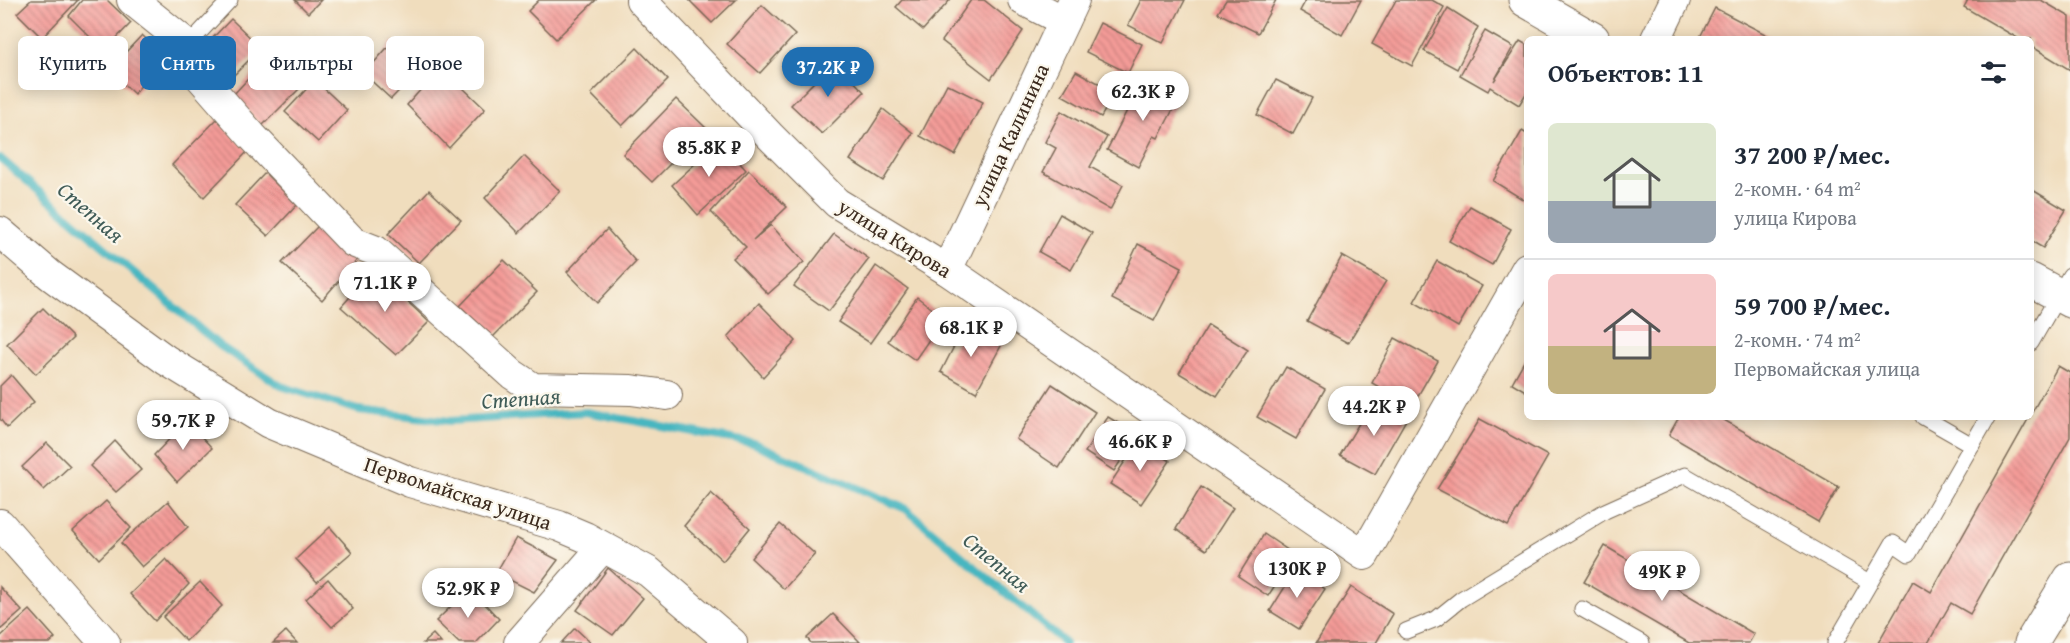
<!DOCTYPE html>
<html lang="ru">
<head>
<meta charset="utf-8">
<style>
	body { margin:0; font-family:"Gentium Book Plus",serif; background:#f2f2f3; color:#1f2937; height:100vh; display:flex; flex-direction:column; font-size:22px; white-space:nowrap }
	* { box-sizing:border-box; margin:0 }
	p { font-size:20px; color:#747a83 }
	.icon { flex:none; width:33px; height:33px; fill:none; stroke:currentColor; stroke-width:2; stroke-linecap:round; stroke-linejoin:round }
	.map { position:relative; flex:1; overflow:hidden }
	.details { position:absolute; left:1524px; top:36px; width:510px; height:384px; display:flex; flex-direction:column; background:#fff; border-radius:9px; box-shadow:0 3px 15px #0003 }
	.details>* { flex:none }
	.top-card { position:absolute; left:18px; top:36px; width:570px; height:54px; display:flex; gap:12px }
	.price { position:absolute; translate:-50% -51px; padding:0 14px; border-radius:21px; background:#fff; color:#222; font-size:20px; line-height:39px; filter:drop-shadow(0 2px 3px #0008) }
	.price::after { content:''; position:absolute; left:50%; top:36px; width:18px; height:14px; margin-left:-9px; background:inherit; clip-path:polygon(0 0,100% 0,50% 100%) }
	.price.active { background:#1f6fb2; color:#fff }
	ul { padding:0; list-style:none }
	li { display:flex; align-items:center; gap:18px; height:150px; padding:0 24px }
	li+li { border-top:2px solid #e0e1e3 }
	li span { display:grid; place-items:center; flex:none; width:168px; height:120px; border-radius:9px; color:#555 }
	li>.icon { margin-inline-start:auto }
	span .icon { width:72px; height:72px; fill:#fffc; stroke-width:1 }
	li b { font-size:26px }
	h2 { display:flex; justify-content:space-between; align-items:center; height:72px; padding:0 24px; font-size:26px }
	.tag { padding:0 21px; border-radius:9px; background:#fff; box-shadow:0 3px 15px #0003; font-size:21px; line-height:54px }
	.tag.active { background:#1f6fb2; color:#fff }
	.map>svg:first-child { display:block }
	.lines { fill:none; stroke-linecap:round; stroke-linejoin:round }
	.stream { stroke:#47b6c0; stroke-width:8 }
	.building { fill:url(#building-back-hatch) }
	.service-casing { stroke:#7a6956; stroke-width:17 }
	.minor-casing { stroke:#7a6956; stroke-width:32 }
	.secondary-casing { stroke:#7a6956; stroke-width:35 }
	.service { stroke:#fff; stroke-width:15 }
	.minor { stroke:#fff; stroke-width:30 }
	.secondary { stroke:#fff; stroke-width:33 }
	.labels { text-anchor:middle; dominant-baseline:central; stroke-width:4.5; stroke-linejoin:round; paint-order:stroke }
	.street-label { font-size:21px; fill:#3b2a1e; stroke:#fbf7ec }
	.water-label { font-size:22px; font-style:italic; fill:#3f5b57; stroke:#fbf7ec }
</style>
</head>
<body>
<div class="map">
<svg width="2070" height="643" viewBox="0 0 2070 643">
	<defs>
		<pattern id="building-back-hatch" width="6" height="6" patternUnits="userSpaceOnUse" patternTransform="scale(1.5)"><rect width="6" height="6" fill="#f49b98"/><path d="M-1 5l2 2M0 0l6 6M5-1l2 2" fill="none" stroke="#c77f7b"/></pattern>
	</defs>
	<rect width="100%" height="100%" fill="#fbf7ec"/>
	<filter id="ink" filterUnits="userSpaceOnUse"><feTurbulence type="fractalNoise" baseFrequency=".0167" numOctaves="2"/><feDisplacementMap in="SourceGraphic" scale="12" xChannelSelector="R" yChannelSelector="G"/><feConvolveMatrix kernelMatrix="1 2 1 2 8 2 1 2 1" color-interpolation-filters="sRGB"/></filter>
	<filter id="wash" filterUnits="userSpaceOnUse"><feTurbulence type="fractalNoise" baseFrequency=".008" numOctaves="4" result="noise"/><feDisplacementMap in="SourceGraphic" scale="24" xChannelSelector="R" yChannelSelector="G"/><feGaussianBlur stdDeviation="1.35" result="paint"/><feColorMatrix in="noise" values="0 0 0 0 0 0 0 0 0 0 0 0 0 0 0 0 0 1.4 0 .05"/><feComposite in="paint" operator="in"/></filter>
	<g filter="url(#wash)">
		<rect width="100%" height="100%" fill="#f0ddbd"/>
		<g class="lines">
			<path class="stream" d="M0,158l220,188 61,40 77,24 92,11 136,-9 167,31 153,66 159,134"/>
		</g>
		<g id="blocks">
			<g class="building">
				<path d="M31,0h47l-36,38 -25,-25z"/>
				<path d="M82,0h25l24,23 -27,28 -35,-35z"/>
				<path d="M295,0h26l-13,13z"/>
				<path d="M539,0h57l-40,39 -28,-28z"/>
				<path d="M689,0h47l-24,23z"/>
				<path d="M902,0h48l-27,30 -27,-23z"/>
				<path d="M971,0h13l39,31 -32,48 -49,-38z"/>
				<path d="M1141,0h44l-22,43 -35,-18z"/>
				<path d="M1226,0h50l-18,33 -40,-20z"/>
				<path d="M1306,0h55l-19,35 -42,-24z"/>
				<path d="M1396,0h36l12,7 -32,59 -40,-22z"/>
				<path d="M1968,0h73l29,17v53l-39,-24v-7h-12l-55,-32z"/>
				<path d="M762,5l33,30 -35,38 -33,-29z"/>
				<path d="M1448,8l30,19 -21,42 -33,-18z"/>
				<path d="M1715,8l54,28 -2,3h-68z"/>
				<path d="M231,19l30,29 -30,30 -29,-29z"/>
				<path d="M1100,23l42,21 -14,29 -42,-21z"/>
				<path d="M1485,31l28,16 -19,34 26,-40 7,4v47l-8,13 -29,-18 -2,4 -28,-16z"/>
				<path d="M142,35l23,22 -31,37 -25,-24z"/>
				<path d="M393,41l28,27 -30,31 -27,-25z"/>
				<path d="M637,48l31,32 -46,46 -31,-32z"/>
				<path d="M273,52l31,32 -42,42 -29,-31z"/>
				<path d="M835,61l29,31 -42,42 -31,-29z"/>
				<path d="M441,67l44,42 -36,39 -42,-43z"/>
				<path d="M1076,71l39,21 -14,25 -39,-22z"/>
				<path d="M1143,79l36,19 -21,40 -4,-2 -16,31 -31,-17z"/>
				<path d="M315,80l32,30 -29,32 -33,-30z"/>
				<path d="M1276,80l36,18 -19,36 -36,-19z"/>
				<path d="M947,84l36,18 -28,53 -35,-19z"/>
				<path d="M676,99l30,29 -54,54 -29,-28z"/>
				<path d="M883,109l30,24 -30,48 -33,-21z"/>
				<path d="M1061,111l46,26 -17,30 33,18 -13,25 -67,-38 13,-24 -11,-6z"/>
				<path d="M217,119l31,32 -44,46 -32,-32z"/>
				<path d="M1522,131l5,3v68l-34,-21z"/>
				<path d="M720,141l26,29 -48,45 -26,-30z"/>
				<path d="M524,156l36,35 -41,42 -34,-35z"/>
				<path d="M749,170l38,37 -34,33 18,-15 33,37 -36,32 -35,-36 13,-11 -35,-35z"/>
				<path d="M265,173l32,32 -29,31 -33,-31z"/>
				<path d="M2031,189l35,21 -23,38 -12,-7z"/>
				<path d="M429,190l32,30 -42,43 -31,-29z"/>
				<path d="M1470,206l41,23 -19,36 -43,-24z"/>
				<path d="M1060,214l32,19 -21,37 -32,-18z"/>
				<path d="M319,225l38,35 -35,40 -40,-37z"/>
				<path d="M607,229l29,33 -39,41 -30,-31z"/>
				<path d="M834,234l35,25 -40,52 -35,-25z"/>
				<path d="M1138,244l44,23 -28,54 -42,-22z"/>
				<path d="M1342,256l44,25 -38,62 -41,-22z"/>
				<path d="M504,260l33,32 -44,45 -33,-31z"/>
				<path d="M1437,261l45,25 -24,41 -44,-25z"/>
				<path d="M876,266l32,23 -38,54 -32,-21z"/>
				<path d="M374,270l55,52 -33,33 -55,-48z"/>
				<path d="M917,297l27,21 -29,42 -27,-19z"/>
				<path d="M759,303l37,38 -33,36 -35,-40z"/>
				<path d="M43,308l30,30 -37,36 -29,-30z"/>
				<path d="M966,323l36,21 -26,48 -35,-20z"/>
				<path d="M1208,325l40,25 -31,46 -38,-23z"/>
				<path d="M1395,338l43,23 -26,45 -40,-23z"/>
				<path d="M1527,356v36l-15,-9z"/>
				<path d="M2058,366l12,7v64l-100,177 -19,-11 -23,40h-50l35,-62 18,11z"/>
				<path d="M1286,367l39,22 -29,50 -39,-22z"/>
				<path d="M11,375l23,27 -27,26 -7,-9v-33z"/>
				<path d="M1052,384l43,28 -36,56 -43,-29z"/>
				<path d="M1373,400l34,18 -32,56 -35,-19z"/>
				<path d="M1108,417l30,18 -24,36 -29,-19z"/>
				<path d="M1679,417h40l120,70 -21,35 -149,-87z"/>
				<path d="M1480,419l68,37 -40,70 -71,-37z"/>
				<path d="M187,421l25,27 -35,34 -23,-27z"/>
				<path d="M1139,440l31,21 -29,43 -31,-20z"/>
				<path d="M115,441l26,29 -25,22 -26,-26z"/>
				<path d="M47,443l23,23 -26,24 -22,-23z"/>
				<path d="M1201,487l32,21 -27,42 -30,-21z"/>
				<path d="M711,493l39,35 -27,33 -39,-35z"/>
				<path d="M106,501l25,27 -32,31 -26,-28z"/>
				<path d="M168,501l20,26 -46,40 -21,-24z"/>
				<path d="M780,524l35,30 -31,35 -33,-31z"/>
				<path d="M330,527l22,25 -35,30 -21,-23z"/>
				<path d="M1264,534l31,21 -27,41 -30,-20z"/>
				<path d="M516,538l42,22 -24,32 -38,-19z"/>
				<path d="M1605,546l149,88 -5,9h-60l-105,-61z"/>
				<path d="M166,559l23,25 -34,37 -25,-27z"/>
				<path d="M608,568l35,30 -30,37 -36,-25z"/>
				<path d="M1296,569l29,20 -26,40 -29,-18z"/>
				<path d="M328,579l25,30 -21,18 -26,-28z"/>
				<path d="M200,582l22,24 -36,35 -23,-24z"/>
				<path d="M0,587l22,24 -22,19z"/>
				<path d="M1351,587l42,27 -17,29h-60z"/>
				<path d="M470,588l29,31 -23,24h-17l-23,-22z"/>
				<path d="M30,610l25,28 -5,5h-49l-1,-6z"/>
				<path d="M833,614l27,28 -49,1 -4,-5z"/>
				<path d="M575,628l16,15h-30z"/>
				<path d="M286,631l11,12h-24z"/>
				<path d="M433,634l8,9h-18z"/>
			</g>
		</g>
	</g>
	<g filter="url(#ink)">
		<use href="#blocks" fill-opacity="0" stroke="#7a6956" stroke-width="1.5"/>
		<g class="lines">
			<defs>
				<g id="service">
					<path d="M188,45l42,-45"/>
					<path d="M2031,343l39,-68"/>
					<path d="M1923,417l49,28"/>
					<path d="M1582,609l60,34"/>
					<path d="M1406,631l30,-12 25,-20 144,-88 80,-36 185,107"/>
					<path d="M1835,643l58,-100 16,11 79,-137"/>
				</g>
				<g id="minor">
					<path d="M132,0l56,45 8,27 56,64 101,106 23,9 136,123 21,14 98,2 36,5"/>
					<path d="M641,0l129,136 67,67 110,67 417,285 163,-287"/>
					<path d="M1023,0l41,21"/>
					<path d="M1656,39l19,-39"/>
					<path d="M0,232l50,43 116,85 103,63 141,59 149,44 26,11 64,35 83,71"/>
					<path d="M947,270l127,-270"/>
					<path d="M0,524l105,119"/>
					<path d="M519,643l83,-95"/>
				</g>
				<g id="secondary">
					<path d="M1525,0l68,39"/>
					<path d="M2031,280l39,21"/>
					<path d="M2031,643l39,-64"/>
				</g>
			</defs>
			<use href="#service" class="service-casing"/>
			<use href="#minor" class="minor-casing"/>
			<use href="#secondary" class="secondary-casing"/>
			<use href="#service" class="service"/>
			<use href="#minor" class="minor"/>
			<use href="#secondary" class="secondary"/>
		</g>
	</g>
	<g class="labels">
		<g class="street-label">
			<text transform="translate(1010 135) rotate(-65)">улица Калинина</text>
			<text transform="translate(895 238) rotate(32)">улица Кирова</text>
			<text transform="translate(458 493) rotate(18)">Первомайская улица</text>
		</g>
		<g class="water-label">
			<text transform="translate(91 212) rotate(41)">Степная</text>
			<text transform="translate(521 398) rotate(-4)">Степная</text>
			<text transform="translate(997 562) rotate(40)">Степная</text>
		</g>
	</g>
</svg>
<b class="price active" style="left:828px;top:98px">37.2K ₽</b>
<b class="price" style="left:1143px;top:122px">62.3K ₽</b>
<b class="price" style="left:709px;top:178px">85.8K ₽</b>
<b class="price" style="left:385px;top:313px">71.1K ₽</b>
<b class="price" style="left:971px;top:358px">68.1K ₽</b>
<b class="price" style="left:1374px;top:437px">44.2K ₽</b>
<b class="price" style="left:183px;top:451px">59.7K ₽</b>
<b class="price" style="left:1140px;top:472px">46.6K ₽</b>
<b class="price" style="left:1297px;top:599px">130K ₽</b>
<b class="price" style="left:1662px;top:602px">49K ₽</b>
<b class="price" style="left:468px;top:619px">52.9K ₽</b>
<div class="top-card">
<a class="tag">Купить</a>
<a class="tag active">Снять</a>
<a class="tag">Фильтры</a>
<a class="tag">Новое</a>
</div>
<section class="details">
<h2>Объектов: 11<svg class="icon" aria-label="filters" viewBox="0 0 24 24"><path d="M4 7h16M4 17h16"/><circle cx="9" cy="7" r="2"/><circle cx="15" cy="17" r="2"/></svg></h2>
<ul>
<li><span style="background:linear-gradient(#dfe7d0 65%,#9aa5b1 0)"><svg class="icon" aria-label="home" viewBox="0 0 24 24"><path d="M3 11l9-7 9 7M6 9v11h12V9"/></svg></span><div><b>37 200 ₽/мес.</b><p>2-комн. · 64 m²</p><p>улица Кирова</p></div></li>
<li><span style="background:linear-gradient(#f6c9c9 60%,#c2b280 0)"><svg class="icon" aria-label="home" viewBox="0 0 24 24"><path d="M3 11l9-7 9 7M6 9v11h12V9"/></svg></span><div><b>59 700 ₽/мес.</b><p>2-комн. · 74 m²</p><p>Первомайская улица</p></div></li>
</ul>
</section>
</div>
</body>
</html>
